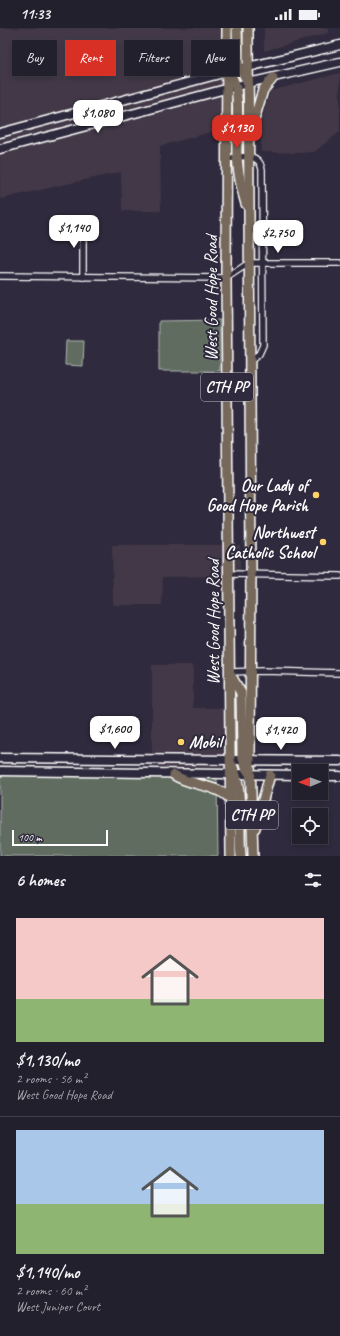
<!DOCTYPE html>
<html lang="en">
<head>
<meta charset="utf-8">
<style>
	body { margin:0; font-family:Caveat,sans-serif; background:#2f2d3a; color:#f1f3f6; height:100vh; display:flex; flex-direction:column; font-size:15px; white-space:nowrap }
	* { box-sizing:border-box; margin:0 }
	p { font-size:13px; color:#a3a3aa }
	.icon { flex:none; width:22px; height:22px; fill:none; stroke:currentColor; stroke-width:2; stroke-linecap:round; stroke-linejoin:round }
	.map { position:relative; height:828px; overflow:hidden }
	.details { display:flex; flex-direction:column; background:#23202e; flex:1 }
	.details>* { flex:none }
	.banner { position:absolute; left:12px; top:12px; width:316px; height:36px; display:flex; gap:8px }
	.needle { width:26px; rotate:269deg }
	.buttons { position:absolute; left:292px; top:736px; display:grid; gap:8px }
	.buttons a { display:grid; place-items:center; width:36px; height:36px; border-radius:0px; background:#23202e; box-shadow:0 2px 6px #0003,0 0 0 1px #403e4a; font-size:20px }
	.scale { position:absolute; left:12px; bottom:10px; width:96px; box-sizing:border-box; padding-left:4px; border:2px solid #fff; border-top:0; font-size:11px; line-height:14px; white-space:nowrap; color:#fff; -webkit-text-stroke:3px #2f2a3d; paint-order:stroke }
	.price { position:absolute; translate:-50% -34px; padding:0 9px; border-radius:8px; background:#fff; color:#222; font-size:13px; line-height:26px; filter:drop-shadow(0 1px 2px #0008) }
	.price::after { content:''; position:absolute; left:50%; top:24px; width:12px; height:9px; margin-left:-6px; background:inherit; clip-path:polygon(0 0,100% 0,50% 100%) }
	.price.active { background:#d93025; color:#fff }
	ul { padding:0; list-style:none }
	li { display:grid; align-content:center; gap:8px; height:212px; padding:0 16px }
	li+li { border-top:1px solid #403e4a }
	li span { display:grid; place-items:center; height:124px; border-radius:0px; color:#555 }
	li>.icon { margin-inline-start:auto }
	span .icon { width:72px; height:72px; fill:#fffc; stroke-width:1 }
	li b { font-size:17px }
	h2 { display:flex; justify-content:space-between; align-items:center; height:48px; padding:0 16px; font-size:17px }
	.chip { padding:0 14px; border-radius:0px; background:#23202e; box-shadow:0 2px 6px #0003,0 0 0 1px #403e4a; font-size:14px; line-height:36px }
	.chip.active { background:#d93025; color:#fff }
	.status { display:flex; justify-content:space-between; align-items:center; height:28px; padding:0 20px; background:#23202e; direction:ltr }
	.status svg { height:11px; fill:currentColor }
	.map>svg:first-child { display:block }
	.built { fill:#433947 }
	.green { fill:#616c61; stroke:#b0b6b0 }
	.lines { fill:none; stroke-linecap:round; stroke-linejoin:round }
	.street-casing { stroke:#fff; stroke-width:8 }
	.secondary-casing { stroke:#fff; stroke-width:11 }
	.primary-casing { stroke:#fff; stroke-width:12 }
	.street { stroke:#2f2a3d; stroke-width:5.5 }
	.secondary { stroke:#2f2a3d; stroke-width:8 }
	.primary { stroke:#76695c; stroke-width:9 }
	.poi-dot { fill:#ffd166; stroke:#2f2a3d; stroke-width:1.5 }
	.labels { text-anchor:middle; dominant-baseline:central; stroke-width:4; stroke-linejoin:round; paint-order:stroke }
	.shield { fill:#2f2a3d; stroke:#c1bfc5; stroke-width:1 }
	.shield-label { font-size:16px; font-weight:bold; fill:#fff }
	.street-label { font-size:17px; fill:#fff; stroke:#2f2a3d }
	.poi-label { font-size:17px; font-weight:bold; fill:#fff; stroke:#2f2a3d; text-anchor:end }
</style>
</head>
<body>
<div class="status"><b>11:33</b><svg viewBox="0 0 49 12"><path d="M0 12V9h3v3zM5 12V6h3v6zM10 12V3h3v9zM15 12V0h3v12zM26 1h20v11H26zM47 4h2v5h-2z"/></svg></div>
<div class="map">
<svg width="340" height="828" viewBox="0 0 340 828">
	<rect width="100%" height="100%" fill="#2f2a3d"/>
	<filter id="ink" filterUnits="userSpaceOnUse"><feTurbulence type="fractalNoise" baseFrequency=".025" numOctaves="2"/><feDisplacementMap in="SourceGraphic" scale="8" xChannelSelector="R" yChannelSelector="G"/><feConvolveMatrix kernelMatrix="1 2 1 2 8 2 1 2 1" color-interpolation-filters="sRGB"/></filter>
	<g filter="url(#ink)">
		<g class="built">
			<path d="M0,0h237v97l-77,21 1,65h-39l-1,-39 -121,27z"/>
			<path d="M264,0h64v5l-64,18z"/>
			<path d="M340,45v59l-26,20 -15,1 -38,-1v-29l9,-32z"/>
			<path d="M112,517h128v31l-77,1 -1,28h-49z"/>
			<path d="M152,637h41v43h48v60l-89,-1z"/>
		</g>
		<g class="green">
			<path d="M220,292v51h-61v-50z"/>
			<path d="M66,313h18l-1,25 -18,-1z"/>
			<path d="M0,747l217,2 1,79h-218z"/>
		</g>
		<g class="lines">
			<defs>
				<g id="street">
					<path d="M227,131c14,-2 31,-8 35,10l1,176 -4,9 -9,7"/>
					<path d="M83,194v55"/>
					<path d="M0,248l226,2 23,-15h91"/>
					<path d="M228,546l112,2"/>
					<path d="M229,644l33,-1 78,2"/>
				</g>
				<g id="secondary">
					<path d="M0,105l227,-61 113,-27"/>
					<path d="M0,121l248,-66 92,-21"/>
					<path d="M0,730l340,3"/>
					<path d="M0,743l299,4"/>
					<path d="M321,748h19"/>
				</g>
				<g id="primary">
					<path d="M227,0l-1,250 5,578"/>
					<path d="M237,0l1,36 10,19"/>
					<path d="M248,0l3,539 -1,194 3,95"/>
					<path d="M227,44c2,2 5,5 6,7 8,15 3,58 4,77 1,16 4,32 9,48"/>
					<path d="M251,102l12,-40 10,-12"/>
					<path d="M230,646l11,19 1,62 4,13 4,6"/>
					<path d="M232,737c12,23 6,64 9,91"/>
					<path d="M174,747c17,11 41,9 56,23"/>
					<path d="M255,800l15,-53"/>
				</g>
			</defs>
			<use href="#street" class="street-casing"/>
			<use href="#secondary" class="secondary-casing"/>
			<use href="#primary" class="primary-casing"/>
			<use href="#street" class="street"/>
			<use href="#secondary" class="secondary"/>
			<use href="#primary" class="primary"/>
		</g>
	</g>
	<g class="poi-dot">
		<circle cx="316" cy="467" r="4"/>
		<circle cx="323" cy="514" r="4"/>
		<circle cx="181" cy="714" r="4"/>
	</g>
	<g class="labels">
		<g class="shield">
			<rect x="201" y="345" width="52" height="28" rx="3"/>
			<rect x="226" y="773" width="52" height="28" rx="3"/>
		</g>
		<g class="shield-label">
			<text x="227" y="359">CTH PP</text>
			<text x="252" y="787">CTH PP</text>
		</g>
		<g class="street-label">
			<text transform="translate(211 270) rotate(-90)">West Good Hope Road</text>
			<text transform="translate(213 594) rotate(-90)">West Good Hope Road</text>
		</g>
		<g class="poi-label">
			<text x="308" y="457">Our Lady of<tspan x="308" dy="20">Good Hope Parish</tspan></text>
			<text x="315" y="504">Northwest<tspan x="315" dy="20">Catholic School</tspan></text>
			<text x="189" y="714" text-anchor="start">Mobil</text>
		</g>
	</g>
</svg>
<div class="buttons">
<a><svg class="needle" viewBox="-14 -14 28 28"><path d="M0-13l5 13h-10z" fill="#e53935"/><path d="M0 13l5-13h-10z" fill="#a3a3aa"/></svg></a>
<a><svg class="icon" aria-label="locate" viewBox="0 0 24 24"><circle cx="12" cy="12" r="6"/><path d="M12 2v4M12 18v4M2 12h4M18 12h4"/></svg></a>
</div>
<div class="scale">100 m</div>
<b class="price" style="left:98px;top:106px">$1,080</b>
<b class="price active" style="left:237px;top:121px">$1,130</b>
<b class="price" style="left:74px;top:221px">$1,140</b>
<b class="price" style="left:278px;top:226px">$2,750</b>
<b class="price" style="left:115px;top:722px">$1,600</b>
<b class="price" style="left:281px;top:723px">$1,420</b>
<div class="banner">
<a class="chip">Buy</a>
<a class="chip active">Rent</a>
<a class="chip">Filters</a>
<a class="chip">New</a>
</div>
</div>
<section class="details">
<h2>6 homes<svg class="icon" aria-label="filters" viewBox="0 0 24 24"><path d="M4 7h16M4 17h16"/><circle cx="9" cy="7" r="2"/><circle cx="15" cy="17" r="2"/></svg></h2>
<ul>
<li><span style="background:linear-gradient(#f6c9c9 65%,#8fb573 0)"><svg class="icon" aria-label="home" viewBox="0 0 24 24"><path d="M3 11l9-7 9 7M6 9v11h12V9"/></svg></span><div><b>$1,130/mo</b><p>2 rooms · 56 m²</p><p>West Good Hope Road</p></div></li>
<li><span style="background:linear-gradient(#a9c7e8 60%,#8fb573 0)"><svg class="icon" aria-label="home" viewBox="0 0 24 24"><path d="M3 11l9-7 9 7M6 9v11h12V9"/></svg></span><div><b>$1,140/mo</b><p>2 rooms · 60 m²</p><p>West Juniper Court</p></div></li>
</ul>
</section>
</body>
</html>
